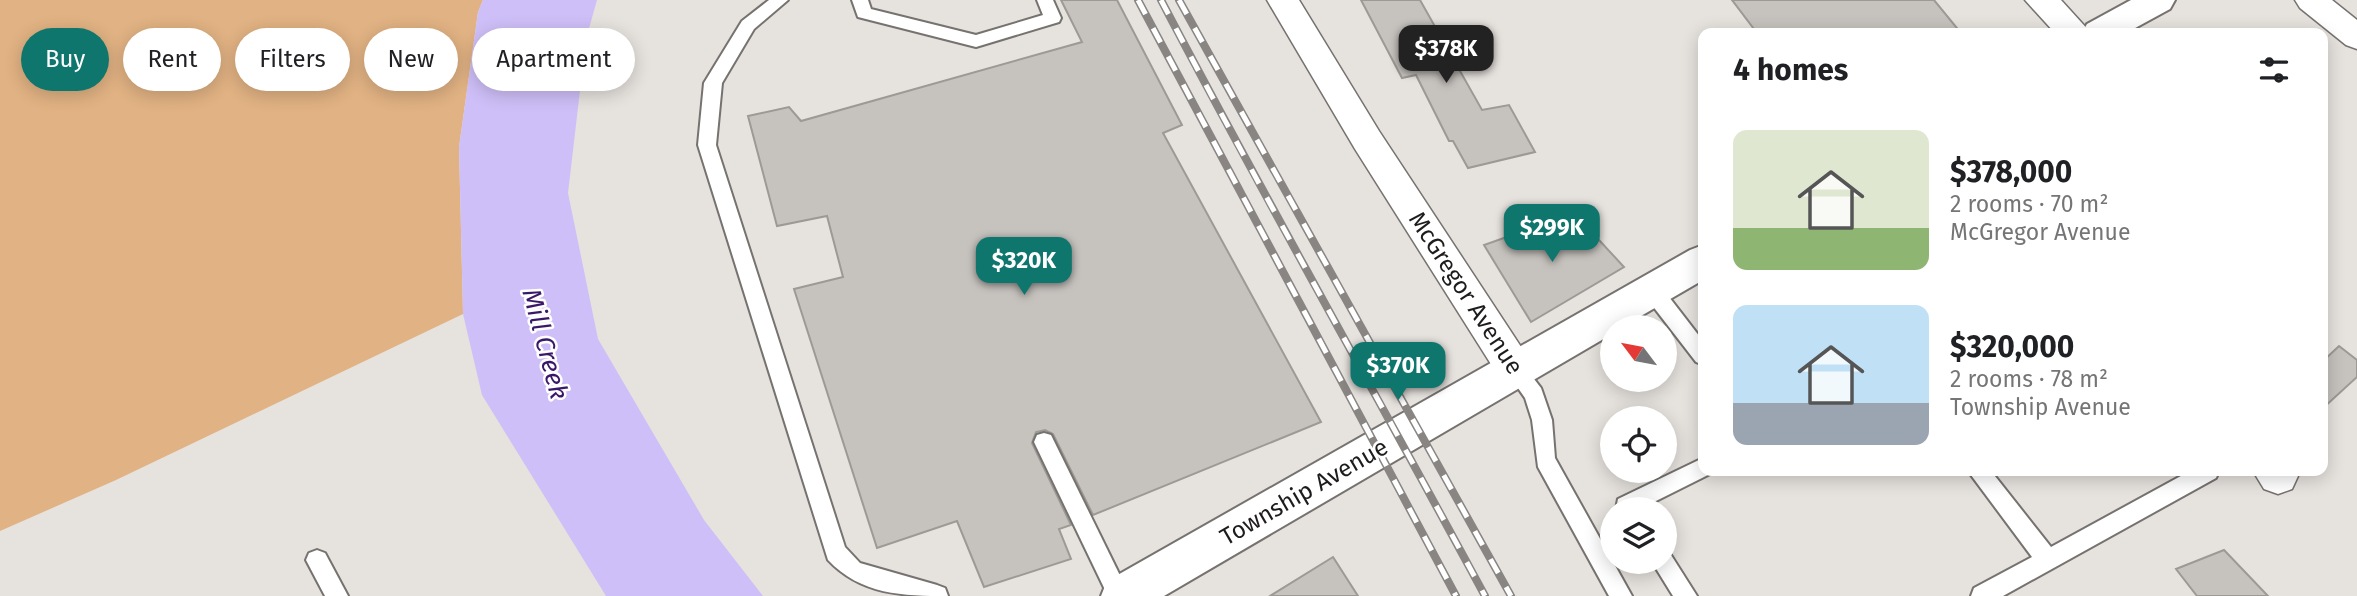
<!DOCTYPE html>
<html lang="en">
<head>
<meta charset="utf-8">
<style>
	body { margin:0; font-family:"Fira Sans",sans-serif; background:#f6f6f6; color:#202124; height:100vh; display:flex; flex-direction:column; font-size:26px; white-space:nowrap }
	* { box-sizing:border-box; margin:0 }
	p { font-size:23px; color:#757577 }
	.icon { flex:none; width:38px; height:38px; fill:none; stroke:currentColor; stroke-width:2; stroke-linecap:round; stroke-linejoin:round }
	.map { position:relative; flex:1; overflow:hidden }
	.sheet { position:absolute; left:1698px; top:28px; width:630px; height:448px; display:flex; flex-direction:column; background:#fff; border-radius:14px; box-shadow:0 4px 18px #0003 }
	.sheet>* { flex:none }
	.top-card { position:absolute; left:21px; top:28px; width:665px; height:63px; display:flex; gap:14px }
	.needle { width:46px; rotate:302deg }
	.fabs { position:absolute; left:1600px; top:315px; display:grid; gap:14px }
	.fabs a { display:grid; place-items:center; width:77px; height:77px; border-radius:50%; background:#fff; box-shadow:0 4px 18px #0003; font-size:35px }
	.price { position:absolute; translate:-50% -60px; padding:0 16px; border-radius:14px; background:#0f766e; color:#fff; font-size:23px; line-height:46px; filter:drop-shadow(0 2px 4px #0008) }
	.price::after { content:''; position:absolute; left:50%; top:42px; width:21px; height:16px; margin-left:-10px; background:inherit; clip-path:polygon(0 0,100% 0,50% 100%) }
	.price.active { background:#222; color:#fff }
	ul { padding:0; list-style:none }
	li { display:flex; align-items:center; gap:21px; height:175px; padding:0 35px }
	li span { display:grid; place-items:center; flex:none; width:196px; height:140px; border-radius:14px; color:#555 }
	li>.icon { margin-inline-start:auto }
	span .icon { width:84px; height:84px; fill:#fffc; stroke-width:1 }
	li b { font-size:30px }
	h2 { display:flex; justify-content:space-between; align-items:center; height:84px; padding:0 35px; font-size:30px }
	.pill { padding:0 24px; border-radius:32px; background:#fff; box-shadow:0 4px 18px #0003; font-size:24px; line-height:63px }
	.pill.active { background:#0f766e; color:#fff }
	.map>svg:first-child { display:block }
	.green { fill:#e1b283 }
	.water { fill:#cfbff8 }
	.building { fill:#c6c2be; stroke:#9d9994; stroke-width:2 }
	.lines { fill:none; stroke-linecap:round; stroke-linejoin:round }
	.lane-casing { stroke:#76726f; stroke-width:4 }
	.street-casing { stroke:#76726f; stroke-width:3 }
	.secondary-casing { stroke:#76726f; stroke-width:4 }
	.lane { fill:#fff; fill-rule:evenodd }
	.street { fill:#fff; fill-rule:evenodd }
	.secondary { fill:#fff; fill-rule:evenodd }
	.rail-casing { stroke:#888583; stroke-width:8 }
	.rail { stroke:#fff; stroke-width:5; stroke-dasharray:16; stroke-linecap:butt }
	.labels { text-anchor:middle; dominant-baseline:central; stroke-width:5; stroke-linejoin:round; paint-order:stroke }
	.street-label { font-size:24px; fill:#1e1c1b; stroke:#fff }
	.water-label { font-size:26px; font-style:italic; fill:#3a1869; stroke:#fff }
</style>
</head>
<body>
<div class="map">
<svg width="2357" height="596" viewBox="0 0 2357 596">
	<rect width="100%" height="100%" fill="#e6e2de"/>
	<path class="green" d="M0,0h483l-5,12 -19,135 4,167 -347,166 -116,51z"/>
	<path class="water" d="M483,0h114l-11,39 -18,154 30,146 106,181 59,76h-157l-124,-201 -19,-81 -4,-167 19,-135z"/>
	<g class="building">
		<path d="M1061,0h56l65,125 -19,8 158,289 -228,93 -40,-81 -8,-4 -9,2 -4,11 39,82 -12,4 12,30 -87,28 -27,-66 -80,27 -83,-259 49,-12 -16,-61 -50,10 -29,-110 41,-9 12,14 281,-79z"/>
		<path d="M1361,0h59l62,110 27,-5 26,47 -67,16 -15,-27h-4l-33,-66 -14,3z"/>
		<path d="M1732,0h202l27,33h-204z"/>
		<path d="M1574,213l50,54 -93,55 -47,-77z"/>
		<path d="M2339,346l18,14v17l-35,32v-47z"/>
		<path d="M2224,550l44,46h-71l-21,-27z"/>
		<path d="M1333,557l25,39h-88z"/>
	</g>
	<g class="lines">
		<defs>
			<g id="lane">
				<path d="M769,0h19l-34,29 -32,54 -6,62 129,402 15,16 77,22 8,3 3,8c-45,0 -87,-1 -120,-36l-130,-415 6,-62 38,-62z"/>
				<path d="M852,0h16l3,9 105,26 67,-20 -6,-15h16l8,18 -2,4 -83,25 -118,-30z"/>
				<path d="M1652,282l7,2 44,57v24l-7,-3 -51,-66 -3,-6 3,-6z"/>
				<path d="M1514,359l7,3 20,26 11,32 3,38 77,138h-23l-71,-129 -6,-47 -7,-22 -21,-30 3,-6z"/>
				<path d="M1044,433l7,2 79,161h-22l-74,-154 3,-7z"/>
				<path d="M1703,458v13h9l-2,3 -70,35h-24l2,-10z"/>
				<path d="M1968,471h23l60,76 139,-76h29l-3,7 -213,118h-32l3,-8 58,-31z"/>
				<path d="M317,550l8,3 23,43h-23l-19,-36 3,-7z"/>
				<path d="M1664,552l7,3 26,41h-24l-21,-34h12z"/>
			</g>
			<g id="street">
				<path d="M1267,0h32l80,131 148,225 6,12 -6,12 -13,5 -13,-5 -146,-231z"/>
				<path d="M2025,0h36l30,33h-36z"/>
				<path d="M2295,0h37l25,20v29l-11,-4 -46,-37z"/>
				<path d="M2253,471h43l2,5 -6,13 -14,5 -14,-5z"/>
			</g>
			<g id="secondary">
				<path d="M2131,0h44l-5,9 -44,24h-44l5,-9z"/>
				<path d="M1703,245v35l-81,47h-10v7l-448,262h-63l6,-15 583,-331z"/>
			</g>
		</defs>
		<use href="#lane" class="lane-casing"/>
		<use href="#street" class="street-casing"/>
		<use href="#secondary" class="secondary-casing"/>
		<use href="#lane" class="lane"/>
		<use href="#street" class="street"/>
		<use href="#secondary" class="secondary"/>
		<defs>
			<g id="rail">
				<path d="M1138,0l318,596"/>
				<path d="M1161,0c105,201 217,397 324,596"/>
				<path d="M1179,0l332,596"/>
			</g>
		</defs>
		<use href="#rail" class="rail-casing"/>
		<use href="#rail" class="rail"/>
	</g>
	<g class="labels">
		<g class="street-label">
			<text transform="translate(1466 293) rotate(57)">McGregor Avenue</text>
			<text transform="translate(1304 492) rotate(-30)">Township Avenue</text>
		</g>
		<g class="water-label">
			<text transform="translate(545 344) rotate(75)">Mill Creek</text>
		</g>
	</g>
</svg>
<div class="fabs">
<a><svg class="needle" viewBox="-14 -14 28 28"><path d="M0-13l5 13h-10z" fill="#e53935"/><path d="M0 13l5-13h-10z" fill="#757577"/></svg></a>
<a><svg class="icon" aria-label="locate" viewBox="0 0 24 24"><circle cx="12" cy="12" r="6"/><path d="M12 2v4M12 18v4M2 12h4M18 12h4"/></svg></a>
<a><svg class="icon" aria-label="layers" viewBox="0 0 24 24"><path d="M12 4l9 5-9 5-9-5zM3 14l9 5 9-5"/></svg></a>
</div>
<b class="price active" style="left:1446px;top:85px">$378K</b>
<b class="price" style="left:1552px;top:264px">$299K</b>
<b class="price" style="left:1024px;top:297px">$320K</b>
<b class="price" style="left:1398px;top:402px">$370K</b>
<div class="top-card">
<a class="pill active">Buy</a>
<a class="pill">Rent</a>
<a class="pill">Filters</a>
<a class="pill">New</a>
<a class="pill">Apartment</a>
</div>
<section class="sheet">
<h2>4 homes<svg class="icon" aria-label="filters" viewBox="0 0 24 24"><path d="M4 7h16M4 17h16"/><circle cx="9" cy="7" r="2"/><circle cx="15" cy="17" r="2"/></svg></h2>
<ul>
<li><span style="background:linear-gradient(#dfe7d0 70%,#8fb573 0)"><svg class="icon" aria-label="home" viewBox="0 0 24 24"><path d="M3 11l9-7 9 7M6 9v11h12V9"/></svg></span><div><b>$378,000</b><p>2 rooms · 70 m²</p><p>McGregor Avenue</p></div></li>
<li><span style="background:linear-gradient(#bfe0f5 70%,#9aa5b1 0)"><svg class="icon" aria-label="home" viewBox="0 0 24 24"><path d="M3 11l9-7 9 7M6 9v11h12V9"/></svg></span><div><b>$320,000</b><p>2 rooms · 78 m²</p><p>Township Avenue</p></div></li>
</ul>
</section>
</div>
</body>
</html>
